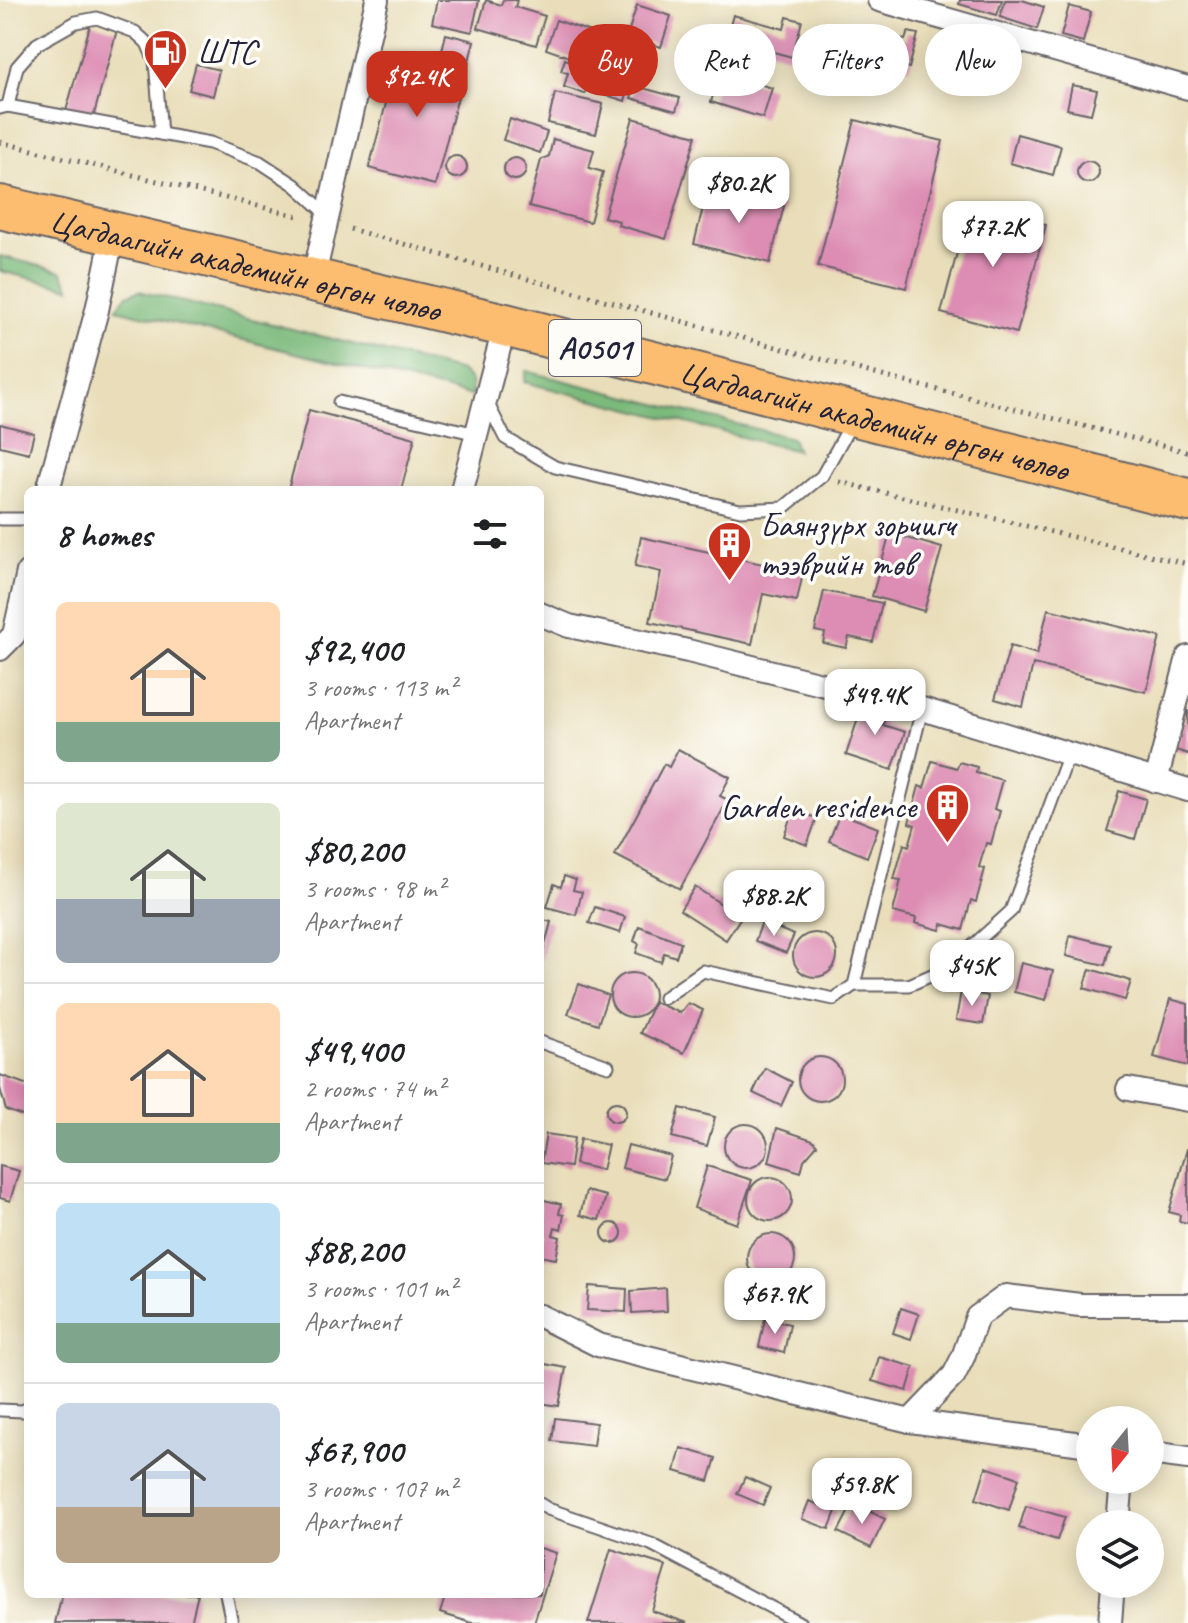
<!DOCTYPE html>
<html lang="en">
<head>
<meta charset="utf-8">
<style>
	body { margin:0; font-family:Caveat,sans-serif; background:#f6f6f6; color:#202124; height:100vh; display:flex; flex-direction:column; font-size:30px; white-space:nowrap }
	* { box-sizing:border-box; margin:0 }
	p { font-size:26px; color:#757577 }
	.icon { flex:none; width:44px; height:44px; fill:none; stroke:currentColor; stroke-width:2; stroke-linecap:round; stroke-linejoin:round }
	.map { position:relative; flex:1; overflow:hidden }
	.panel { position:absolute; left:24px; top:486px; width:520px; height:1112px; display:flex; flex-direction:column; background:#fff; border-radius:12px; box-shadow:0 4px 20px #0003 }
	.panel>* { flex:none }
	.banner { position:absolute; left:568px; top:24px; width:500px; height:72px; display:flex; gap:16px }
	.needle { width:52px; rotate:198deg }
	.tools { position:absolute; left:1076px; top:1406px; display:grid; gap:16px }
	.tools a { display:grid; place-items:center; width:88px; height:88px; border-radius:50%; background:#fff; box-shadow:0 4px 20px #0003; font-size:40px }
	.price { position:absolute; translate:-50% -68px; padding:0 18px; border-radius:16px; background:#fff; color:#222; font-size:26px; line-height:52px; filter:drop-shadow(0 2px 4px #0008) }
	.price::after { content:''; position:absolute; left:50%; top:48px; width:24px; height:18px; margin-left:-12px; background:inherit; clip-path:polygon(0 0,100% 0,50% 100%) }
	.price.selected { background:#c8321e; color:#fff }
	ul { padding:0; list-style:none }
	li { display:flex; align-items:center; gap:24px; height:200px; padding:0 32px }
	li+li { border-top:2px solid #e0e0e0 }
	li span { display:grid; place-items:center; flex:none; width:224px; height:160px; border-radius:12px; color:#555 }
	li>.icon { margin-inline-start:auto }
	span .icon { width:96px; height:96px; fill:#fffc; stroke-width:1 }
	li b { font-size:34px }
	h2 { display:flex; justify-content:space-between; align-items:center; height:96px; padding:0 32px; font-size:34px }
	.pill { padding:0 28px; border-radius:36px; background:#fff; box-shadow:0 4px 20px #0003; font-size:28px; line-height:72px }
	.pill.selected { background:#c8321e; color:#fff }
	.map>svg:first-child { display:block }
	.forest { fill:#7bba7b; stroke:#4e6e5b; stroke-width:2 }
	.building { fill:#dd8cb3 }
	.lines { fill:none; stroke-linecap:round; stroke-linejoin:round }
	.lane-casing { stroke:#686467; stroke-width:15 }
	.street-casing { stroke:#686467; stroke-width:26 }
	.highway-casing { stroke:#686467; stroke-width:46 }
	.path { stroke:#686467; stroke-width:5; stroke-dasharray:2 6; stroke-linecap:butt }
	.lane { stroke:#fff; stroke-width:11 }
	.street { stroke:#fff; stroke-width:22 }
	.highway { stroke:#fcbd6f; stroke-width:42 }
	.labels { text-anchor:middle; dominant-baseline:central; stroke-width:7; stroke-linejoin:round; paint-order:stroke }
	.shield { fill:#fdfcf7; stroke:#646373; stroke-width:2 }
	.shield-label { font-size:32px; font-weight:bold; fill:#22223b }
	.poi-label { font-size:34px; fill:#22223b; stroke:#fdfcf7; text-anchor:start }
	.street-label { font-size:34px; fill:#22223b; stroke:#fdfcf7 }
</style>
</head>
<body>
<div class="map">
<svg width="1188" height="1623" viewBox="0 0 1188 1623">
	<rect width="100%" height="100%" fill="#fdfcf7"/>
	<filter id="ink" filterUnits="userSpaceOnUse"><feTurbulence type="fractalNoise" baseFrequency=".0125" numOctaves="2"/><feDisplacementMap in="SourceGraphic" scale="16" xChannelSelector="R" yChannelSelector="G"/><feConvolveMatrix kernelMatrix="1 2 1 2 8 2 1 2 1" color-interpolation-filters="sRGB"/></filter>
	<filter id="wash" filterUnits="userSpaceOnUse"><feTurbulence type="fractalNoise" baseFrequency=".006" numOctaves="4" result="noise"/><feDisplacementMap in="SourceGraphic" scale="32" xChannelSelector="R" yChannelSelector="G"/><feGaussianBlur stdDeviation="1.8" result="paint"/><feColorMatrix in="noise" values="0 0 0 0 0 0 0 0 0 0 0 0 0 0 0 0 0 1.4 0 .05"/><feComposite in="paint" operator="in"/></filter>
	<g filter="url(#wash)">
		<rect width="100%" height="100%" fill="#e9deb9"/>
		<g class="forest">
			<path d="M0,256l61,15 9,17 -70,-17z"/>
			<path d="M139,291l322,80 10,10 1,15 -356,-87 11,-14z"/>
			<path d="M526,371l266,67 5,13 -273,-69z"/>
		</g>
		<g id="blocks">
			<g class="building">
				<path d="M437,0h42l-7,32 -40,-9z"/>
				<path d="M486,0l15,5 2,-5h14l-2,7 30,9 -9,29 -58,-17z"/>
				<path d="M960,0h42l-5,15 -38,-11z"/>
				<path d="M1005,0h17l22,7 -7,22 -37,-12z"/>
				<path d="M637,5l34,11 -10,31 -34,-11z"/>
				<path d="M1069,6l22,6 -8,30 -22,-6z"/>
				<path d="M733,15l51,14 3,-12 15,4 -10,36 -66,-18z"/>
				<path d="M556,20l32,11 -10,29 -32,-11z"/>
				<path d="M91,22l26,8 -24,88 -27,-7z"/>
				<path d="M908,32l10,2 -9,34 -23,-6 7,-26 12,4z"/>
				<path d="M446,34l28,7 -7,28 -28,-7z"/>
				<path d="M399,54l66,16 -30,115 -66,-17z"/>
				<path d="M565,59l28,9 -8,26 -21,-7 4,-14 -7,-2z"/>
				<path d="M600,59l34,11 -9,31 -35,-11z"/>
				<path d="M196,64l23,6 -6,26 -24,-6z"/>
				<path d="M720,72l52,16 -9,30 -52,-16z"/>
				<path d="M1072,85l25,5 -6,24 -24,-5z"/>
				<path d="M635,86l45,12 -4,13 -45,-13z"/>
				<path d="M555,93l48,11 -7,30 -48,-11z"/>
				<path d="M633,118l63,18 -30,103 -48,-14 1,-4 -15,-4z"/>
				<path d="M510,119l37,13 -7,21 -37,-13z"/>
				<path d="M855,120l88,21 -37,147 -88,-22z"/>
				<path d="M1017,134l44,12 -8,29 -43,-12z"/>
				<path d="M553,139l41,11 -5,18 14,4 -13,50 -61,-16 12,-46 8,-4z"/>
				<circle cx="456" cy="167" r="11"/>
				<circle cx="515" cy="169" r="11"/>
				<circle cx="1088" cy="172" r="11"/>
				<path d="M708,187l76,19 -14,57 -76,-19z"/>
				<path d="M970,204l76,21 -29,108 -76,-20z"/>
				<path d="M309,410l106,28 -14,52h-113z"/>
				<path d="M0,424l34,9 -5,20 -29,-7z"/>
				<path d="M890,533l52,15 -18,63 -52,-15z"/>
				<path d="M641,537l162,36 -6,28 -34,-7 -11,50 -102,-22 11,-50 -26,-6z"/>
				<path d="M824,591l58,12 -9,39 -24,-5 -3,11 -23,-5 2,-10 -10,-2z"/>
				<path d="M1048,609l112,28 -14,55 -113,-28 -10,43 -28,-8 15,-53 27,8z"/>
				<path d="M864,700l25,8 -6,17 22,7 -13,38 -46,-15z"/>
				<path d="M1187,711h1v43l-12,-4z"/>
				<path d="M678,749l52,28 -10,19 8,4 -48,89 -65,-34 49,-91 5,3z"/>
				<path d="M932,761l25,7 2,-6 18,5 -1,6 26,7 -8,29 6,2 -9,33 -5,-1 -7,24 6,2 -9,33 -5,-2 -8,30 -21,-6 -2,6 -25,-7 1,-5 -23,-6 8,-32 -7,-1 10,-35 5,2 6,-21 -6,-2 10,-37 5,2z"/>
				<path d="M1119,791l27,8 -11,40 -28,-8z"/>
				<path d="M793,810l24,8 -10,27 -23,-9z"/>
				<path d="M840,813l38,15 -11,29 -38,-16z"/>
				<path d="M564,876l12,4 -3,10 9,2 -6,23 -29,-8 7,-23 7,3z"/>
				<path d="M695,887l46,30 -15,23 -46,-30z"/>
				<path d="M595,907l30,10 -5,16 -31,-10z"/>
				<path d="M540,919l11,3 -10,38h-1z"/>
				<path d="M762,922l32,13 -8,18 -31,-12z"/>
				<path d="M639,926l42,16 -5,15 -12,-4 -3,9 -25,-9 3,-9 -5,-3z"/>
				<circle cx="815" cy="955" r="22"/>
				<path d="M1070,935l40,10 -5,20 -39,-9z"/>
				<path d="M1021,963l32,8 -7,29 -32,-8z"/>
				<path d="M1090,969l41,12 -6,19 -41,-12z"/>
				<circle cx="632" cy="995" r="22"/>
				<path d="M579,984l29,11 -10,29 -30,-10z"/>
				<path d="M961,991l27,5 -5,28 -27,-4z"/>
				<path d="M1170,999l18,5v62l-34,-9z"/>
				<path d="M654,1002l26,11 8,-10 15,7 -19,43 -44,-20z"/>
				<circle cx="820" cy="1079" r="22"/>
				<path d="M765,1068l27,14 -11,24 -28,-13z"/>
				<path d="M0,1075l28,10v33l-22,-8 -6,-22z"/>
				<circle cx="616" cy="1112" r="10"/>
				<path d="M680,1108l35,9 -8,29 -35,-9z"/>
				<circle cx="746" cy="1146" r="22"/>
				<path d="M777,1128l36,12 4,5 -13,15 -3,12 -32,-10z"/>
				<path d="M546,1134l28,4 -4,29 -29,-4z"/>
				<path d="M580,1139l28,6 -6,25 -27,-6z"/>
				<path d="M628,1145l43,11 -6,23 -43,-11z"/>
				<path d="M1187,1149h1v74l-9,-2 1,-6 -11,-3z"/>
				<path d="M0,1166l19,5 -9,30 -10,-3z"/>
				<path d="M707,1166l45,14 -15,44 -43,-16z"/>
				<circle cx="770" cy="1199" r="22"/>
				<path d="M586,1191l20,5 -7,24 -19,-5z"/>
				<path d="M540,1199l21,5 -2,10 5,1 -3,14 -6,-2 -2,8 7,2 -4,22 -16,-3 3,-23 -3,-1z"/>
				<circle cx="612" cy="1233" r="10"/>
				<circle cx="771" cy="1258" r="24"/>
				<path d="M589,1286l38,3 -1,23 -39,-2z"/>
				<path d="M666,1288l1,23 -35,2 -1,-22z"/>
				<path d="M901,1308l18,6 -8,25 -18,-6z"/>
				<path d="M765,1319l25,5 -6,29 -25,-6z"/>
				<path d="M879,1357l35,10 -7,24 -35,-10z"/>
				<path d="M540,1363l26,5 -7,38 -19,-3z"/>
				<path d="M555,1418l41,5 -3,23 -41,-5z"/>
				<path d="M681,1448l35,10 -7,23 -34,-10z"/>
				<path d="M986,1467l33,11 -10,32 -33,-11z"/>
				<path d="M745,1477l25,11 -7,17 -26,-11z"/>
				<path d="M809,1501l27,10 -7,18 -27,-10z"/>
				<path d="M853,1503l32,16 -14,29 -33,-16z"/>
				<path d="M1026,1506l39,11 -8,23 -38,-12z"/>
				<path d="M540,1548l16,5 -22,70h-62l-32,-10 6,-19h94z"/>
				<path d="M611,1549l55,17 -14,45 36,12h-100z"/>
				<path d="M62,1594h136l-7,29h-136z"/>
			</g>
		</g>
	</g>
	<g filter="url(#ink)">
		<use href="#blocks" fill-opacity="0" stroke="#686467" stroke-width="2"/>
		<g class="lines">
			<defs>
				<g id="lane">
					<path d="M8,106l9,-39 20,-23 39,-22 21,-4 38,14 12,11 8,18 6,73"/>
					<path d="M0,108l8,-2 202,37 50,19 35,23 33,30"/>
					<path d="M339,402l138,32"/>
					<path d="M487,402l18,36 50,29 185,43 43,-2 39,-32 30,-54"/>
					<path d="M0,519h28"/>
					<path d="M854,985h55l39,-17 63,-57 58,-157"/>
					<path d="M664,998l39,-27 131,28 20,-14 68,-276"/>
					<path d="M540,1042l68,24"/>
					<path d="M0,1410l23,1 5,-3"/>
					<path d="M540,1504l8,5 103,35 149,79"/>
					<path d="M226,1594l6,29"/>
				</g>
				<g id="street">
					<path d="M879,0l309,88"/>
					<path d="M313,280l64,-280"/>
					<path d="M48,490l49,-180 16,-76"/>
					<path d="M462,490l43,-165"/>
					<path d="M540,614l29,12 119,25 234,58 266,81"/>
					<path d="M0,649l14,-14 14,-63"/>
					<path d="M1156,781l32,-124"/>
					<path d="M1128,1089l60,11"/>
					<path d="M540,1316l58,29 312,76 180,24"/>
					<path d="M910,1421l44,-46 9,-18 14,-40 29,-21 74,9h108"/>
					<path d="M1150,1453l38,5"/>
					<path d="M1118,1524l4,-44"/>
					<path d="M1110,1623l3,-39"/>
				</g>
				<g id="highway">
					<path id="s1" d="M0,207l505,118 683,175"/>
				</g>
			</defs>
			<use href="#lane" class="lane-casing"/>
			<use href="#street" class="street-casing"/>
			<use href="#highway" class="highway-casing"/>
			<g class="path">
				<path d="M0,142l298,74"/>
				<path d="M350,229l199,56 341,93 298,74"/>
				<path d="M839,482l349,82"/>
			</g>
			<use href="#lane" class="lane"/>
			<use href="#street" class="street"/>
			<use href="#highway" class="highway"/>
		</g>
	</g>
	<defs>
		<symbol id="fuel-pin" viewBox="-11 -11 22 30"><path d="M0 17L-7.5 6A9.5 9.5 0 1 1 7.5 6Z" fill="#c8321e" stroke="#fdfcf7"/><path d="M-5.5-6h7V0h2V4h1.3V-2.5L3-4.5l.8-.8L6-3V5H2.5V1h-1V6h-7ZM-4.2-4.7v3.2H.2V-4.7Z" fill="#fff"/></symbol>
		<symbol id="building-pin" viewBox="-11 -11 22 30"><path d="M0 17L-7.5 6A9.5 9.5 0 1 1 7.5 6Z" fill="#c8321e" stroke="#fdfcf7"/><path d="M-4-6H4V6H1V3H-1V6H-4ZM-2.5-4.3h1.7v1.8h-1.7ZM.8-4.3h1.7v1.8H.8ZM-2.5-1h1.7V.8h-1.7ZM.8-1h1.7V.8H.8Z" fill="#fff"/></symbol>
	</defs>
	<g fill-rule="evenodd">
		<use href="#fuel-pin" x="140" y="26" width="51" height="69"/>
		<use href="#building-pin" x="704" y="518" width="51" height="69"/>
		<use href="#building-pin" x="922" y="780" width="51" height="69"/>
	</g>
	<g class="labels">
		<rect class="shield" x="549" y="320" width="92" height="56" rx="6"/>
		<g class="shield-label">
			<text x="595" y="348">A0501</text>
		</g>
		<g class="poi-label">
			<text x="197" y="51">ШТС</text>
			<text x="760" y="524">Баянзүрх зорчигч<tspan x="760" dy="39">тээврийн төв</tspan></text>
			<text x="916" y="806" text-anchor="end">Garden residence</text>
		</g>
		<g class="street-label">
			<text stroke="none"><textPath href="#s1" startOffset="252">Цагдаагийн академийн өргөн чөлөө</textPath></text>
			<text stroke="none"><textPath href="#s1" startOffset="900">Цагдаагийн академийн өргөн чөлөө</textPath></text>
		</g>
	</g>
</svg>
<div class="tools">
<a><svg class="needle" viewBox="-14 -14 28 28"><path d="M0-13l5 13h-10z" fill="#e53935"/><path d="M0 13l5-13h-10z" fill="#757577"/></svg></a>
<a><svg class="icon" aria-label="layers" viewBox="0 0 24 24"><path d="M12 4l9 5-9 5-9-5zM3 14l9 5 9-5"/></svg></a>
</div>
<b class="price selected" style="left:417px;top:119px">$92.4K</b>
<b class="price" style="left:739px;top:225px">$80.2K</b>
<b class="price" style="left:993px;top:269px">$77.2K</b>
<b class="price" style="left:875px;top:737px">$49.4K</b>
<b class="price" style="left:774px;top:938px">$88.2K</b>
<b class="price" style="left:972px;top:1008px">$45K</b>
<b class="price" style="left:775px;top:1336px">$67.9K</b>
<b class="price" style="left:862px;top:1526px">$59.8K</b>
<div class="banner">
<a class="pill selected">Buy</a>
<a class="pill">Rent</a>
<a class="pill">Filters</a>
<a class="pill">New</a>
</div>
<section class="panel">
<h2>8 homes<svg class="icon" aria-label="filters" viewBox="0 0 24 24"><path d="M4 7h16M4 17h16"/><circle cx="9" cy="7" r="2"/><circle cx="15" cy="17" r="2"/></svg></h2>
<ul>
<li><span style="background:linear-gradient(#ffd9b3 75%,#7fa58c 0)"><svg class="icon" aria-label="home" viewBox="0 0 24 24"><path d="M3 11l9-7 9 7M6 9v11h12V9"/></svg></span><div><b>$92,400</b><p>3 rooms · 113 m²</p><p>Apartment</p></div></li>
<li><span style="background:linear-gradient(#dfe7d0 60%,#9aa5b1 0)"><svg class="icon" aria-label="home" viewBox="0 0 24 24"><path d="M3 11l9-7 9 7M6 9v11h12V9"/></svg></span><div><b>$80,200</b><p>3 rooms · 98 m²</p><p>Apartment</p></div></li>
<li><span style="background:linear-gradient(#ffd9b3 75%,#7fa58c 0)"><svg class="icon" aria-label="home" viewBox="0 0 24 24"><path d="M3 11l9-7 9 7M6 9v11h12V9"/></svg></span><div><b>$49,400</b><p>2 rooms · 74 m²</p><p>Apartment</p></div></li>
<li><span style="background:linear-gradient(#bfe0f5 75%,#7fa58c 0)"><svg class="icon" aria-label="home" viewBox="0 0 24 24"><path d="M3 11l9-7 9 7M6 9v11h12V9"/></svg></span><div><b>$88,200</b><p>3 rooms · 101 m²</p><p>Apartment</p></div></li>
<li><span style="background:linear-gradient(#c9d6e8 65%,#b9a48a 0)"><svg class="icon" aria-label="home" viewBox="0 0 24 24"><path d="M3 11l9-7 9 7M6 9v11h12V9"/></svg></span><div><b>$67,900</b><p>3 rooms · 107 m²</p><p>Apartment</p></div></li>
</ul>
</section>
</div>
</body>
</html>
